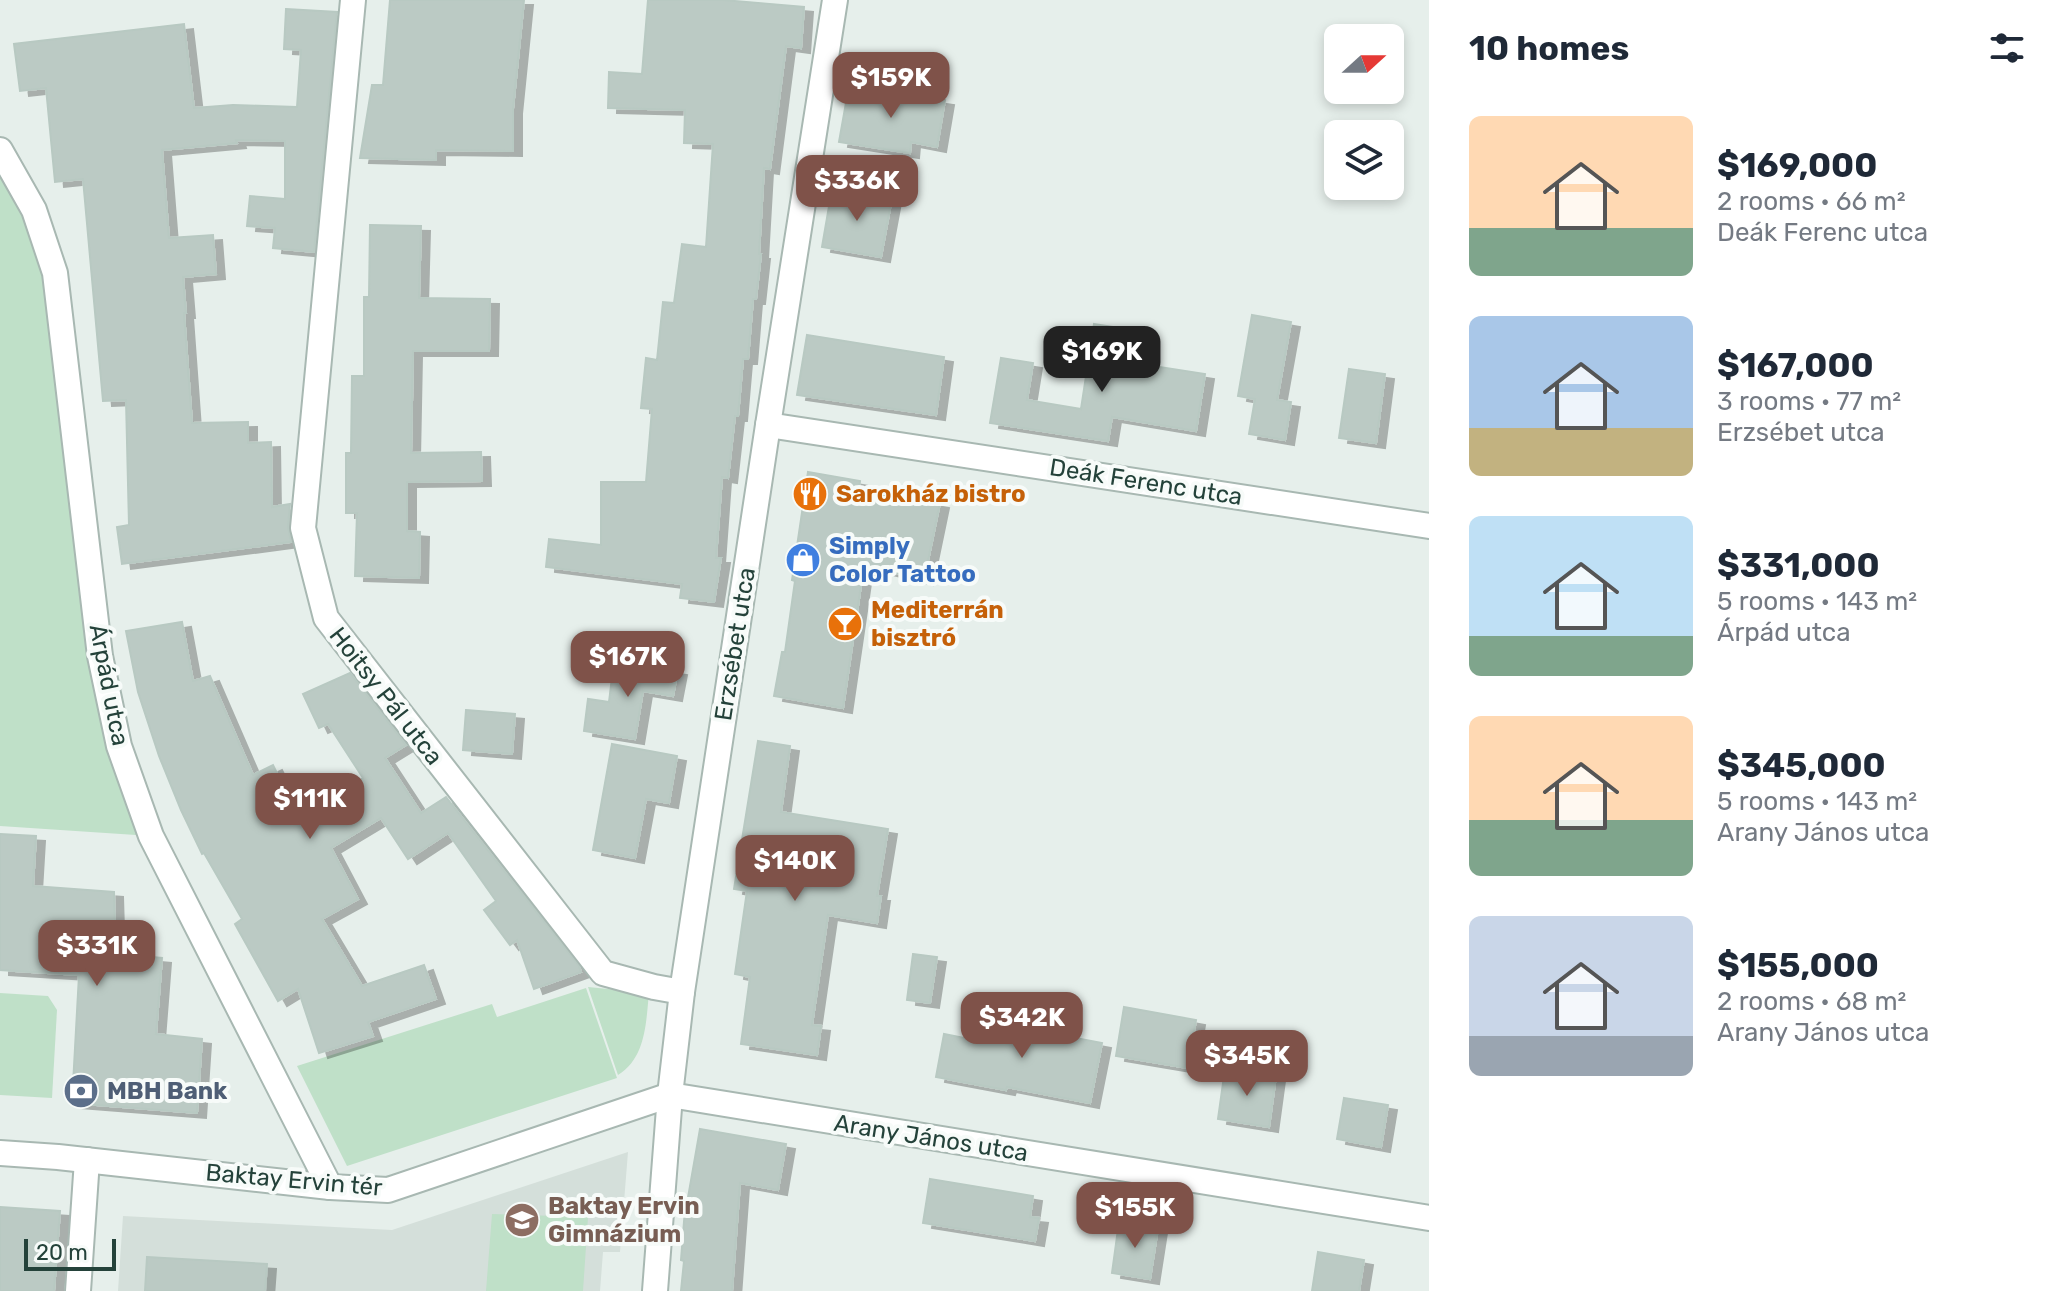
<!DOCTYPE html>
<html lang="en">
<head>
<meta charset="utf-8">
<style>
	body { margin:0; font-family:Rubik,sans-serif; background:#f2f2f3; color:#1f2937; height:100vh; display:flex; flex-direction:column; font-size:30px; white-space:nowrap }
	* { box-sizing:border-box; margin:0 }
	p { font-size:26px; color:#747a83 }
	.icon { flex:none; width:44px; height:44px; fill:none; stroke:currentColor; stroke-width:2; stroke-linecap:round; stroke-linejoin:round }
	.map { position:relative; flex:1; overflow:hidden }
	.side { display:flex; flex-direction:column; background:#fff; width:640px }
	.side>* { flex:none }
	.needle { width:52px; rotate:69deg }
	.fabs { position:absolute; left:1324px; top:24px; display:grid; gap:16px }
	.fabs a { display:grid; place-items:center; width:80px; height:80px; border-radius:12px; background:#fff; box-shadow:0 4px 12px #0003; font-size:40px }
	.scale { position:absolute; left:24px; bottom:20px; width:92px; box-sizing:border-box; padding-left:8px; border:4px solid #24423a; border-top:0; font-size:22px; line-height:28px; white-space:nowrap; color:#24423a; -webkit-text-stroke:6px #f7fbf9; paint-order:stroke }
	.price { position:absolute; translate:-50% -68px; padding:0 18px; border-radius:16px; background:#7f5249; color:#fff; font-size:26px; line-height:52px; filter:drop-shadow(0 2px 4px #0008) }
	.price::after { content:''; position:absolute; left:50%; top:48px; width:24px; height:18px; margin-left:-12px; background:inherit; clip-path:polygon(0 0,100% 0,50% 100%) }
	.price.current { background:#222; color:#fff }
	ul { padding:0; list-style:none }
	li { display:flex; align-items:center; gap:24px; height:200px; padding:0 40px }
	li span { display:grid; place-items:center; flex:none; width:224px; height:160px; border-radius:12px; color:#555 }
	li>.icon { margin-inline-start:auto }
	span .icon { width:96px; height:96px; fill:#fffc; stroke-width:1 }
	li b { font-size:34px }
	h2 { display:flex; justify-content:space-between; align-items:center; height:96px; padding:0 40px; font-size:34px }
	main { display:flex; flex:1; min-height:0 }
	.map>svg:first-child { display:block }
	.built { fill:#d4dfda }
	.green { fill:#bfe0c8 }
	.building { fill:#bbcac4; stroke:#b8c9c2; stroke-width:2; filter:url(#shadow) }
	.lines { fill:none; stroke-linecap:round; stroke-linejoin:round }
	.street-casing { stroke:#a8b8b2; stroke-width:28 }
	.street { stroke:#fff; stroke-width:24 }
	.labels { text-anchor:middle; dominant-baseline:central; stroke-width:8; stroke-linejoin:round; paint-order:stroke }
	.street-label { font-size:24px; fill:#24423a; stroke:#f7fbf9 }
	.food-label { font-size:24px; font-weight:bold; fill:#c56008; stroke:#f7fbf9; text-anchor:start }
	.shop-label { font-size:24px; font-weight:bold; fill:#366cbe; stroke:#f7fbf9; text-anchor:start }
	.service-label { font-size:24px; font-weight:bold; fill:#4e5e75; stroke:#f7fbf9; text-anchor:start }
	.education-label { font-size:24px; font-weight:bold; fill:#785e54; stroke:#f7fbf9; text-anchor:start }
</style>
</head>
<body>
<main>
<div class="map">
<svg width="1429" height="1291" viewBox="0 0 1429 1291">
	<defs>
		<filter id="shadow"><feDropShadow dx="9" dy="5" stdDeviation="0" flood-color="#0004"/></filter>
	</defs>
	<rect width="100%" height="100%" fill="#e6efeb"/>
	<path class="built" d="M628,1152l-8,100h-17l-3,39h-482l5,-75 269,14z"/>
	<g class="green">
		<path d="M0,150l34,60 66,446 51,180 -151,-10z"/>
		<path d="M588,987l61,6c-3,29 -3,65 -31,82z"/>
		<path d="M586,988l31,90 -270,88 -50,-100 195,-62 5,13z"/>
		<path d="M0,993l48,3 9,14 -5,88 -52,-3z"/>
		<path d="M492,1214l96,3 -5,74h-97z"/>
	</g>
	<g class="building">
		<path d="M390,0h134l-11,109v42l-77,-1v10l-76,-2 12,-73h11z"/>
		<path d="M648,0h75l81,7 -3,41 -15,-2 -16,123 -6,-1 -5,86h2l-5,45h-3l-5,60h-5l-5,57h-3l-7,62 -6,-1 -6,81h5l-7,44 -34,-4 2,-14 -136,-17 3,-28 52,6v-63h45l6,-73 -11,-1 5,-50 11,2 6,-58 11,1 8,-59 24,3 7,-103 -29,-1 1,-33 -77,-2 1,-36 33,2z"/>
		<path d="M286,9l51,3 -23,240 -41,-4 2,-20 -28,-2 3,-30 35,3v-58l-49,-1 1,3 -75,7 7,88 44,-3 3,39 -33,3 3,36h-2l8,110 56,-1v21l23,-1 1,65 18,-3 -2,23 3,15 -169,22 -5,-37 12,-2 -3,-125 -23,1 -20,-222 -28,3 -9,-94 -26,3 -6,-47 170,-20 10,84 39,-3 64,2 4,-57 -17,-1z"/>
		<path d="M849,86l96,14 -8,47 -26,-5 -1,11 -71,-11z"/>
		<path d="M832,189l60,9 -11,59 -59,-10z"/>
		<path d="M370,225l51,1 -2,72 71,1 -1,52h-76l-2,102 70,-1 1,29 -75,1v49l13,1 -1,46 -64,-2 2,-63h-11v-60h5l1,-77h12v-79h5z"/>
		<path d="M1252,315l39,7 -14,78 14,2 -6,38 -36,-6 6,-35 -17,-3z"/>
		<path d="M1094,324l32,5 -5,32 84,13 -9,57 -84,-14 -4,24 -118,-18 11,-65 32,5 -6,37 54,9z"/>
		<path d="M807,335l137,22 -8,58 -139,-20z"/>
		<path d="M1349,369l36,5 -9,69 -37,-5z"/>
		<path d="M808,472l52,9 -1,8 81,14 -16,77 -60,-15 -21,143 -69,-12 8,-44h3l10,-71 -3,-1z"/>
		<path d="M182,622l11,59 17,-5 43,99 20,-10 25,51 65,-38 -35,-54 -9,4 -16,-34 47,-21 56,72 -21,13 36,55 25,-16 133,169 2,6 -47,17 -17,-49 -7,5 -26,-35 12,-9 -48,-68 -40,26 -27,-41 -50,30 27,51 -36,20 40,67 62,-21 12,34 -68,23 5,14 -54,17 -21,-64 -20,12 -43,-77 7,-5 -38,-66 -2,1 -21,-44 -22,-54 -21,-64 -12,-61z"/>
		<path d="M614,661l64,9 -5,26 -30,-5 -8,48 -51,-8 4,-32 21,3z"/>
		<path d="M466,710l49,4 -3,40 -49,-4z"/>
		<path d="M758,741l32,5 -9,66 107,17 -11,67h4l-4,27 -49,-8 -16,110 9,1 -4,29 -76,-11 9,-67 -15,-3 12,-83 -13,-2z"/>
		<path d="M612,744l65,12 -8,47 -23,-4 -11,59 -42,-8z"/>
		<path d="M0,834l36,2 -3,50 81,6 1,33 26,2 -1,29 22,2 -6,76 46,5 -5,74 -125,-10 7,-128 -79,-5z"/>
		<path d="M913,954l24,3 -7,46 -23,-3z"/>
		<path d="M1022,1005l-4,22 84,16 -12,60 -83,-16 -1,3 -70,-13 8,-43 20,4z"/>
		<path d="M1124,1007l72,13 -8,48 -72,-12z"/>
		<path d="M1225,1069l51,7 -7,51 -51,-8z"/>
		<path d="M1344,1098l44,7 -7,42 -44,-8z"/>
		<path d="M700,1129l86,15 -8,46 -38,-7 -8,108h-51l3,-30 -3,-1 4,-51h1z"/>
		<path d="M930,1179l103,17 -3,21 9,1 -4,23 -112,-18z"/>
		<path d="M0,1207l60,4 -6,80h-54z"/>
		<path d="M1119,1222l39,6 -8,51 -38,-6z"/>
		<path d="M1318,1252l46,8 -5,31h-47z"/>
		<path d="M147,1257l120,7 -2,27h-120z"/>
	</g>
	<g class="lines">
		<defs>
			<g id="street">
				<path d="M353,0l-50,528 23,90 277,355 51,14 28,5"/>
				<path d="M0,150l34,60 21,63 45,383 19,90 32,90 179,351"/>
				<path d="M768,425l661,101"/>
				<path d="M0,1153l58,4 272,30 58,3 282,-95 759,123"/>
				<path d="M78,1291l9,-131"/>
				<path d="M655,1291l15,-196 12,-103 86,-567 67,-425"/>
			</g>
		</defs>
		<use href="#street" class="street-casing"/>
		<use href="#street" class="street"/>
	</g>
	<defs>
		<symbol id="restaurant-disc" viewBox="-11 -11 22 22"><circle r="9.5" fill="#e8710a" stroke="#f7fbf9"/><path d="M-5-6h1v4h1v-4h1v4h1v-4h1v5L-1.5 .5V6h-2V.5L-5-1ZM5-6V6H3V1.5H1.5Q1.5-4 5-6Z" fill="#fff"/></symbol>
		<symbol id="shop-disc" viewBox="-11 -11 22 22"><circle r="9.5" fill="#3f7fe0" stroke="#f7fbf9"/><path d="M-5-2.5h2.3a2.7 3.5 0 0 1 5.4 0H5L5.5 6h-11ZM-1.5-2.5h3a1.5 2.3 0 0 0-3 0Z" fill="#fff"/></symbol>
		<symbol id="bar-disc" viewBox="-11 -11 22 22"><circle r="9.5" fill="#e8710a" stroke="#f7fbf9"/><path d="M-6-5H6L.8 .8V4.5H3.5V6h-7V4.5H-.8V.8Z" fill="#fff"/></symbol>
		<symbol id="bank-disc" viewBox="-11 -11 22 22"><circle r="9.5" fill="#5c6f8a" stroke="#f7fbf9"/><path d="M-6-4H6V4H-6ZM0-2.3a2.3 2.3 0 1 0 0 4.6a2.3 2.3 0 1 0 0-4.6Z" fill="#fff"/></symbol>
		<symbol id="school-disc" viewBox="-11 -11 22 22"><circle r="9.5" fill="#8d6e63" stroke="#f7fbf9"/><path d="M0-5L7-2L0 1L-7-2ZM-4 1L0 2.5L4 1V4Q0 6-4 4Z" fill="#fff"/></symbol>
	</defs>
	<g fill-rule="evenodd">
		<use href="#restaurant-disc" x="790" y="474" width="40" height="40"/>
		<use href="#shop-disc" x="783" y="540" width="40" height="40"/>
		<use href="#bar-disc" x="825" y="604" width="40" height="40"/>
		<use href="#bank-disc" x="61" y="1071" width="40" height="40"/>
		<use href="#school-disc" x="502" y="1200" width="40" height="40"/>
	</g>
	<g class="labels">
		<g class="street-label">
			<text transform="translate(1146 482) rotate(9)">Deák Ferenc utca</text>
			<text transform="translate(735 644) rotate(-81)">Erzsébet utca</text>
			<text transform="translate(109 685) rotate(79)">Árpád utca</text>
			<text transform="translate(386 696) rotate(52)">Hoitsy Pál utca</text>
			<text transform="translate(931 1138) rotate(9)">Arany János utca</text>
			<text transform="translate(294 1180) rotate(5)">Baktay Ervin tér</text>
		</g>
		<g class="food-label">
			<text x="836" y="494">Sarokház bistro</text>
			<text x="871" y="610">Mediterrán<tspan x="871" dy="28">bisztró</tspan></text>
		</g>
		<g class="shop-label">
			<text x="829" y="546">Simply<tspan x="829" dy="28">Color Tattoo</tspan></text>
		</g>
		<g class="service-label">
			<text x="107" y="1091">MBH Bank</text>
		</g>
		<g class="education-label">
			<text x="548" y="1206">Baktay Ervin<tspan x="548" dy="28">Gimnázium</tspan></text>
		</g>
	</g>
</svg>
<div class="fabs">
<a><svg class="needle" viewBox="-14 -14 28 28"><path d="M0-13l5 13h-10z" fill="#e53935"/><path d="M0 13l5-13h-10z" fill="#747a83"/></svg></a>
<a><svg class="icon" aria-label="layers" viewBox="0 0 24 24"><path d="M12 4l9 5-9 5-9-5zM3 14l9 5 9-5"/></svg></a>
</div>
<div class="scale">20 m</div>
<b class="price" style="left:891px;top:120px">$159K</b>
<b class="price" style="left:857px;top:223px">$336K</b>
<b class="price current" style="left:1102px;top:394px">$169K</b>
<b class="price" style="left:628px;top:699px">$167K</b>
<b class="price" style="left:310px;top:841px">$111K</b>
<b class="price" style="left:795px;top:903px">$140K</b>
<b class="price" style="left:97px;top:988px">$331K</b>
<b class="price" style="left:1022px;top:1060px">$342K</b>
<b class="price" style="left:1247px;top:1098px">$345K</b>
<b class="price" style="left:1135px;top:1250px">$155K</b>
</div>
<section class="side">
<h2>10 homes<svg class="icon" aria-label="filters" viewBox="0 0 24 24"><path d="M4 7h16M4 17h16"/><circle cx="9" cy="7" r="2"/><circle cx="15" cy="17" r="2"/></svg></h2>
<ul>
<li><span style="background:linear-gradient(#ffd9b3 70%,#7fa58c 0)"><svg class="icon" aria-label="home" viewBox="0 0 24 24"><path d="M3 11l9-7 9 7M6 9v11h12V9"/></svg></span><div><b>$169,000</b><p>2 rooms · 66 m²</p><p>Deák Ferenc utca</p></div></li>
<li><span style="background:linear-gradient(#a9c7e8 70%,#c2b280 0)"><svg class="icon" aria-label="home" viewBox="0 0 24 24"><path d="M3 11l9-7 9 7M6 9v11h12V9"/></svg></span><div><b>$167,000</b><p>3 rooms · 77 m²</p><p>Erzsébet utca</p></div></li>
<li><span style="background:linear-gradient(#bfe0f5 75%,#7fa58c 0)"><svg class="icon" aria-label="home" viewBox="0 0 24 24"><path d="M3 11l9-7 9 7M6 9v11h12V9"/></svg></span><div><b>$331,000</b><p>5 rooms · 143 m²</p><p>Árpád utca</p></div></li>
<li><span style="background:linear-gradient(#ffd9b3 65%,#7fa58c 0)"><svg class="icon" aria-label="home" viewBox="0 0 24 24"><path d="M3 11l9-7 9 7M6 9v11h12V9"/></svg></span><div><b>$345,000</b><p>5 rooms · 143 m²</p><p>Arany János utca</p></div></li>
<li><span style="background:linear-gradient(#c9d6e8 75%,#9aa5b1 0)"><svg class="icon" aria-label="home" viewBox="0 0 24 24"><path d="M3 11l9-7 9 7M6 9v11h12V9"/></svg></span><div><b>$155,000</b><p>2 rooms · 68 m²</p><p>Arany János utca</p></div></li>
</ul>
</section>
</main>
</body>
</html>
